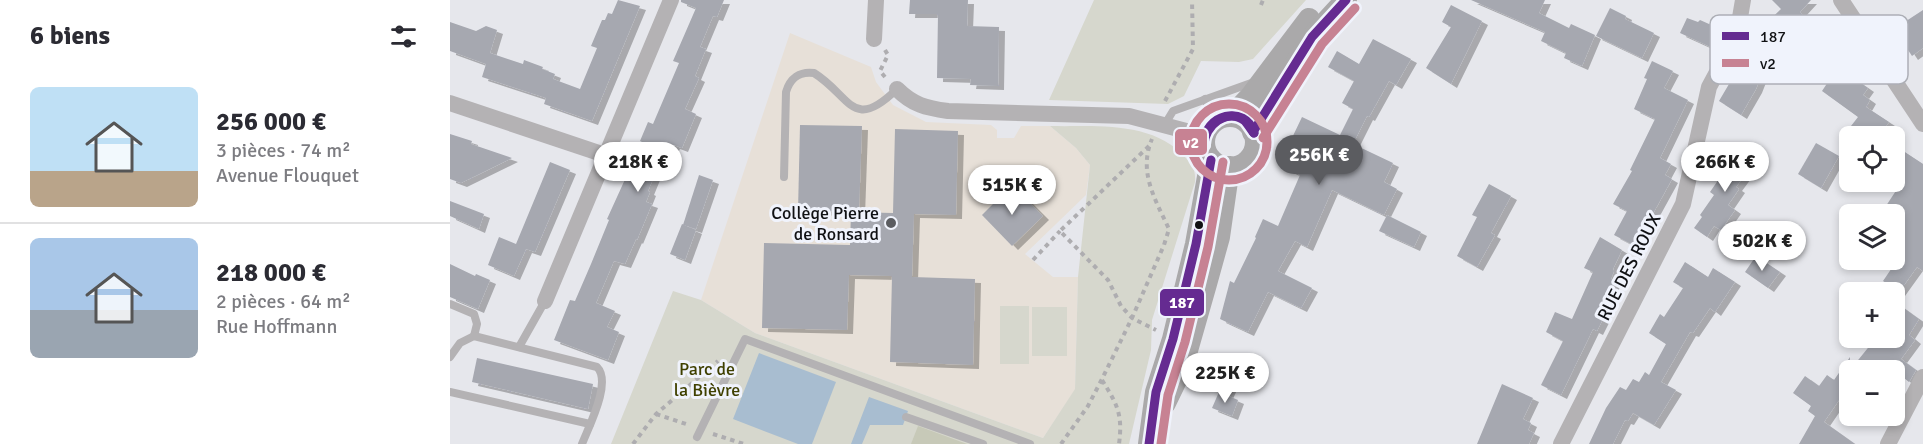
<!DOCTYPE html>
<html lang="fr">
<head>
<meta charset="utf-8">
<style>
	body { margin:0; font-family:Signika,sans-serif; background:#f2f2f3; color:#2b2b33; height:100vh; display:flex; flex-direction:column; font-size:22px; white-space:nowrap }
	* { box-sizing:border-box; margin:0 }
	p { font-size:20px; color:#7c7c81 }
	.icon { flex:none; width:33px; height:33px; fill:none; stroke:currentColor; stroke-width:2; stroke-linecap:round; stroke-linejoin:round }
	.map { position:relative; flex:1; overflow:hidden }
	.details { display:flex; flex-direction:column; background:#fff; width:450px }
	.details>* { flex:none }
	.controls { position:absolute; left:1389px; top:126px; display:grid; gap:12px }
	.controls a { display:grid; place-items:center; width:66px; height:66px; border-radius:9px; background:#fff; box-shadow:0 3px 9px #0003; font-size:30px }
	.price { position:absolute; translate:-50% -51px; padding:0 14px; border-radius:21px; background:#fff; color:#222; font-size:20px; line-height:39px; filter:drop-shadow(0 2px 3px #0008) }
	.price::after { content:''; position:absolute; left:50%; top:36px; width:18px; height:14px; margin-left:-9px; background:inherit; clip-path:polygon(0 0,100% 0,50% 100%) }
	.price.current { background:#5b5c60; color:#fff }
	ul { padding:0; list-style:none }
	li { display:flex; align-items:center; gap:18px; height:150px; padding:0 30px }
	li+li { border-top:2px solid #e1e1e2 }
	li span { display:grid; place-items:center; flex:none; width:168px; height:120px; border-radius:9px; color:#555 }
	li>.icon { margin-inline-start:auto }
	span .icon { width:72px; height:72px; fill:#fffc; stroke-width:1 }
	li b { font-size:26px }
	h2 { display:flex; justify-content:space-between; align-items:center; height:72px; padding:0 30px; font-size:26px }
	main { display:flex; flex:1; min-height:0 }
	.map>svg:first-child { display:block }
	.education { fill:#e7e0d8 }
	.green { fill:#d6d7cd }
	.forest { fill:#c7c9b8 }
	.water { fill:#a8bdd0 }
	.building { fill:#a6a8b0; filter:url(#shadow) }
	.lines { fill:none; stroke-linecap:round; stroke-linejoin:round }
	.path { stroke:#aeadb0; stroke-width:4; stroke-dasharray:4.5 4.5; stroke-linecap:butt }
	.lane { stroke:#b4b2b4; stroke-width:8 }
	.street { stroke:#b4b2b4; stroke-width:16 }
	.secondary { stroke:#aaa9aa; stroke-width:22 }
	.bus-1-casing { stroke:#f0f3fc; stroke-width:14 }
	.bus-2-casing { stroke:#f0f3fc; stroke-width:14 }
	.bus-1 { stroke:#652b91; stroke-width:9 }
	.bus-2 { stroke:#c78293; stroke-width:9 }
	.poi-dot { fill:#5b5c60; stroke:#f0f3fc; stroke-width:2 }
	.bus-dot { fill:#101114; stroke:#f0f3fc; stroke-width:2 }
	.labels { text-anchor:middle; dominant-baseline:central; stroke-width:6; stroke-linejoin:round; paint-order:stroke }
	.poi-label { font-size:18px; fill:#101114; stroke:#f0f3fc; text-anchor:end }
	.street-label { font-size:18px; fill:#101114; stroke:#f0f3fc }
	.park-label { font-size:18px; fill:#3f4000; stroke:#f0f3fc }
	.key { fill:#f0f3fc; stroke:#adafb6; stroke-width:1.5 }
	.key-label { font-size:16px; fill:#101114 }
	.line-badge { stroke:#f0f3fc; stroke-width:2 }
	.badge-label { font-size:16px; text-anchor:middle; font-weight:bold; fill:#fff }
</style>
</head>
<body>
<main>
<section class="details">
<h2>6 biens<svg class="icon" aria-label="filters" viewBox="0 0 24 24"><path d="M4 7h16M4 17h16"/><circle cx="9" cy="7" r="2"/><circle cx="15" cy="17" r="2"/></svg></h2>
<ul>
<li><span style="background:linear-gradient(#bfe0f5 70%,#b9a48a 0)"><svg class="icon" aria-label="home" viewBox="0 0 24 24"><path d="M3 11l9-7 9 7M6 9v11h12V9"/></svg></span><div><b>256 000 €</b><p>3 pièces · 74 m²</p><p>Avenue Flouquet</p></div></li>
<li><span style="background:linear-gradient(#a9c7e8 60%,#9aa5b1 0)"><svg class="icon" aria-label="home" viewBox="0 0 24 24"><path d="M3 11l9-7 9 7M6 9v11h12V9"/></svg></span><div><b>218 000 €</b><p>2 pièces · 64 m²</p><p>Rue Hoffmann</p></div></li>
</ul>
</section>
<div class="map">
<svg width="1473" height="444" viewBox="0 0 1473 444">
	<defs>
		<filter id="shadow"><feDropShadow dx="6" dy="4" stdDeviation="0" flood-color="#0004"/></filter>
	</defs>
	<rect width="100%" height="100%" fill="#e6e7ec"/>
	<path class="education" d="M340,33l81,34 5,15 17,23 33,17 65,3 6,5v8h17l7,-12h29l26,22 14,17 -4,30 -61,59 28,23h25l-3,113 -32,48 -288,-105 -54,-33z"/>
	<g class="green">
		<path d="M644,0h212l-53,59 -14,3 -38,-1 -17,35 -16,8 -119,-4z"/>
		<path d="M600,126c43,1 98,-5 131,27 10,10 15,15 14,29l-43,138 -1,30 -22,94h-518l62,-153 28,9 54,33 288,105 32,-49 3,-112 12,-112 -14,-17z"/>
		<rect x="550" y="306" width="29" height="58"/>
		<rect x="582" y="307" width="35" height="49"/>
	</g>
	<path class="forest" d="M468,426l49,18h-56z"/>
	<g class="water">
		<path d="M309,353l77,29 -24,62h-14l-65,-25z"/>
		<path d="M419,397l39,14 -5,14h-33l-8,19h-11z"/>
	</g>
	<g class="building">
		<path d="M168,0l22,6 -48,115 -48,-17 2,-6 -64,-21 4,-13 -36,-13v-29l26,9 10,-5 11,4 -7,23 33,11 1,-4 19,7 -1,2 13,5 -2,5 27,10 17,-41 -6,-2 11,-26h3l3,-7 4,1z"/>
		<path d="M231,0h43l-7,17 -4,-1 -13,31 6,2 -11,27 4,2 -14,31 11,5 -14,34 -8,-3 -5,9 -5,-2 -16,39 2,1 -4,10 6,2 -15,36 -1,-1 -11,25 -11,-3 -18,42 19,8 -8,16 12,5 -11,28 -54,-20 16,-40 5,1 16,-37 18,-44 -2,-1 35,-77 -2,-1 8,-19 5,2 26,-61 -6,-2 23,-53 -15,-6z"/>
		<path d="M460,0h58l-1,26 32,1 -1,59 -28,-1 1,-6 -34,-1 1,-64h-29z"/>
		<path d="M1021,0h74l-6,13 30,15 2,-4 24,11 -13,31 -18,-8 2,-5 -25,-12 4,-9z"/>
		<path d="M1322,0h39l-11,12 7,7 -29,29 -4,-5 -18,46 -15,26 -22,-14 23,-39 13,-33 3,2 23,-22z"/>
		<path d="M1001,5l31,16 -31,63 -25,-16 25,-41 -9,-5z"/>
		<path d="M1160,8l16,8 -1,3 29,14 -12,25 -46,-22z"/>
		<path d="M1473,10v38l-11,8 -18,-27z"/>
		<path d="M1237,18l11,4 2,-2 18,8 -1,3 6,3 -8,15 -35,-16z"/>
		<path d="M923,39l38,20 -15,26 -7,-4 -20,36 -2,-1 -14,28 40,19 -9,19 13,7 -13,26 -52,-25 -25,57 -12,-6 -17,30 34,17 -11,20 -33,-16 -20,40 -28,-13 10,-38 4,2 22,-45 -1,-1 8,-18 15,7 22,-51 -21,-10 23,-48 38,18 13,-26 -11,-6 12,-22 -26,-14 9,-16 22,13z"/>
		<path d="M1202,61l21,10 -9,17 24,12 -28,58 11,6 -6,11 7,4 -28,51h2l-9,17 -23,-12 13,-24 -14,-7 19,-33 -2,-1 25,-51 -21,-10 13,-30 -3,-1z"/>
		<path d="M1388,67l30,21 -5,7 7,5 -4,7 23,15 -10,14h-10l-18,-10 7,-9 -36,-26z"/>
		<path d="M350,125l62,1 -3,86 -61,-1z"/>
		<path d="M445,129l63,2 -2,84 -42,-1 -2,63 63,2 -2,86 -83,-3 2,-86 -43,-1 -2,55 -85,-2 2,-85 86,2 1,-33 42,1z"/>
		<path d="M0,134l22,7 -1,3 41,14 -51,25 -11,-4z"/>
		<path d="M1366,143l23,13 -18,32 -23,-14z"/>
		<path d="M1444,145l29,19v107l-6,-4 -18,25 -16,-11 21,-31 -10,-7 11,-15 -11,-7v-7h-9l-3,-2 21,-32 -9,-6z"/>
		<path d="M1287,149l19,11 -20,27 3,2 -11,16 7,5 -14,20 -7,-4 -7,11 -13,-9 8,-11 -2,-2 14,-20 -4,-3 11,-16 -3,-1z"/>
		<path d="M100,162l20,8 -35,82 -9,-3 -12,27 -26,-11 11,-28 17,7z"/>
		<path d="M249,175l14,5 -17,49 -13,-4z"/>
		<path d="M1039,184l22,12 -20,37 4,2 -18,32 -20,-11 20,-39 -5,-2z"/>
		<path d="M562,185l31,31 -31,30 -30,-31z"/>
		<path d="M0,201l34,13 -5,15 -29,-13z"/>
		<path d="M937,215l34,17 -7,15 -35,-16z"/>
		<path d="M232,224l14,6 -11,30 -15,-6z"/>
		<path d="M1150,237l22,13 -9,19 1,2 -3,8 4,2 -13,28 5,2 -10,20 -4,-2 -32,66 -20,-10 22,-44 -17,-9 9,-20 17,7 21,-47 -9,-4z"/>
		<path d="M1306,256l24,16 -12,16 -23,-16z"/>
		<path d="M1235,262l23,15 5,-9 22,14 -20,30 -5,-4 -17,25 -3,-1 -29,50 15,8 -22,35 -21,-12 -5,8 -3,-1 -12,24h-24l17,-36 14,-21 6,3 7,-11 6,3 6,-10 4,3 17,-31 -17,-11 11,-19 4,3 19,-29 -10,-6z"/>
		<path d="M0,264l25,12 1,-2 14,6 -12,29 -28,-12z"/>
		<path d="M1444,301l25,18 -10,16 6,5 -14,19 15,11 -7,12 -15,-12h-44l26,-32h18z"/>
		<path d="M1400,357v27l-26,38 31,22h-56l16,-28 -7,-5 3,-5 -18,-13 12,-17 14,10 8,-11 7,5z"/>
		<path d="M27,358l116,26 -5,25 -116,-27z"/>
		<path d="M769,373l15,6 -7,16 -15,-6z"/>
		<path d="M1052,384l31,14 -10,21 8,4 -3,7 6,3 -5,11h-52z"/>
		<path d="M769,392l19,8 -6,16 -20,-8z"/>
	</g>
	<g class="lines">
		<g class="path">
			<path d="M811,5l2,-5"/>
			<path d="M435,50l3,5 -8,16 5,6"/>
			<path d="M715,101l28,-52 -1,-49"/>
			<path d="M699,146l-89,85 48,49 13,26 11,12 24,12"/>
			<path d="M583,260l27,-29"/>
			<path d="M652,380c15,24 21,34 17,64"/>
			<path d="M206,414l33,11"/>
			<path d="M263,434l31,10"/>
			<path d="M183,444l23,-30 62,-53"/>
			<path d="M611,444l27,-38 14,-27 30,-61 32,-73 5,-16c-14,-30 -31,-57 -17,-90"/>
		</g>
		<g class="lane">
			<path d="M755,99l9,22"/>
			<path d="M715,124l8,-13 81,-29"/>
			<path d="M334,177l2,-85c4,-14 14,-21 28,-19 37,23 38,60 83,16"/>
			<path d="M0,304l24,10 3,10 -3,12"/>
			<path d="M69,347l26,-46"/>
			<path d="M0,357l10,-14 14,-7 123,31c15,15 -8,59 -15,77"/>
			<path d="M0,392l140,32"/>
			<path d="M456,417l77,27"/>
			<path d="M247,437l48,-98 285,105"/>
		</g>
		<g class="street">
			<path d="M1391,0l82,124"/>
			<path d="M424,39l2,-39"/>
			<path d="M447,89c16,16 29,19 51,22l181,5 61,16 15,2"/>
			<path d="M0,103l155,52"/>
			<path d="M95,301l126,-301"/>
			<path d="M1111,444l122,-240 26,-117 28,-52 6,-35"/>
			<path d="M1438,444l35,-67"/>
		</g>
		<g class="secondary">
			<path d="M782,116l19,-20 58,-77"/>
			<circle cx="780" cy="142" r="26"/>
			<path d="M803,132l59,-95 34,-37"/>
			<path d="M715,403l17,-35 24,-84 13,-47 10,-70"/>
			<path d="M699,444l7,-52 17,-53 23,-95 15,-84"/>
		</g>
		<defs>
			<g id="bus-1">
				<path d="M803,132l59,-95 34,-37"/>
				<path d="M754,145c-1,-31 42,-41 50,-12"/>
				<path d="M754,145c0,-19 23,-38 41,-24 3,3 6,9 9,12"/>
				<path d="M699,444l7,-52 17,-53 23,-95 15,-84"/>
			</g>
			<g id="bus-2">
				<circle cx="779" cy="142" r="38"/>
				<path d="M813,138l59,-94 33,-36"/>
				<path d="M711,444l7,-49 17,-53 23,-95 15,-85"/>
			</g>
		</defs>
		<use href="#bus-1" class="bus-1-casing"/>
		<use href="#bus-2" class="bus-2-casing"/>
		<use href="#bus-1" class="bus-1"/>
		<use href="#bus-2" class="bus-2"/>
	</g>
	<circle class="poi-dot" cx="441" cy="223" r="6"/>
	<circle class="bus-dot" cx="749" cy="225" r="5"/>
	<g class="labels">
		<g class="poi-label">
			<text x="429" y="213">Collège Pierre<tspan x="429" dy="21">de Ronsard</tspan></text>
		</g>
		<g class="street-label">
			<text transform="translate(1179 267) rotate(-63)">RUE DES ROUX</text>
		</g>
		<g class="park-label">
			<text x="257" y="369">Parc de<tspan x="257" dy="21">la Bièvre</tspan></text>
		</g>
	</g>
	<rect x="1260" y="15" width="198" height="69" rx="9" class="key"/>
	<rect x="1272" y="32" width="27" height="8" fill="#652b91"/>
	<rect x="1272" y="59" width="27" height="8" fill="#c78293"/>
	<g class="key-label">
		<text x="1310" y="42">187</text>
		<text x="1310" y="69">v2</text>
	</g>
	<g class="line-badge">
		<rect x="724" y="128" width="34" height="28" rx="6" fill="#c78293"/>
		<rect x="709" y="288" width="46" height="29" rx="6" fill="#652b91"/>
	</g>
	<g class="badge-label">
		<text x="741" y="148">v2</text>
		<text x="732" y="308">187</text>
	</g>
</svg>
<div class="controls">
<a><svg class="icon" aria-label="locate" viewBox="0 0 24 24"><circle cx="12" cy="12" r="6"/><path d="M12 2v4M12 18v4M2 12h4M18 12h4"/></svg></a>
<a><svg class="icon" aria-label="layers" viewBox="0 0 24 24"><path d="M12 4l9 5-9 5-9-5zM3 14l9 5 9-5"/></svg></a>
<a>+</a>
<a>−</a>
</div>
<b class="price current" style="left:869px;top:186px">256K €</b>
<b class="price" style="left:188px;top:193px">218K €</b>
<b class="price" style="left:1275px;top:193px">266K €</b>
<b class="price" style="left:562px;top:216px">515K €</b>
<b class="price" style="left:1312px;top:272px">502K €</b>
<b class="price" style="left:775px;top:404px">225K €</b>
</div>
</main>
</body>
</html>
